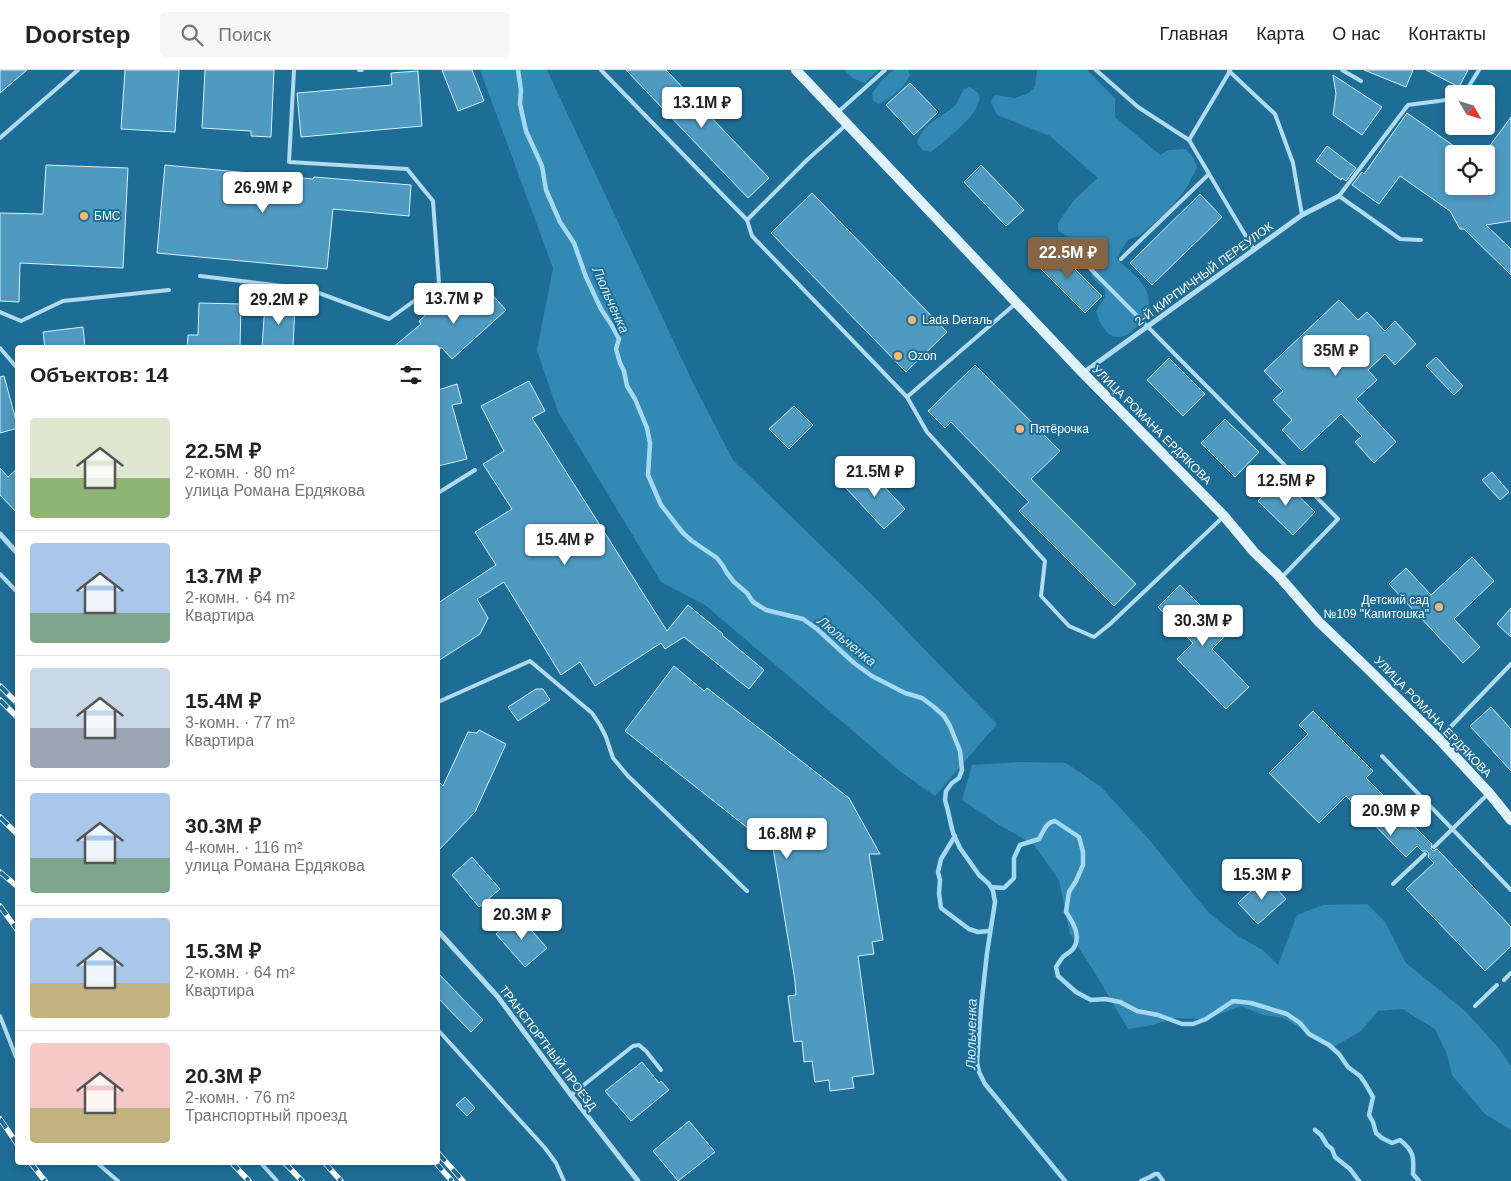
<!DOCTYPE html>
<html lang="ru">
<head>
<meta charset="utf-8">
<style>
	body { margin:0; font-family:Helvetica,sans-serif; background:#f6f6f6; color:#222; height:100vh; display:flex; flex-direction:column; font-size:19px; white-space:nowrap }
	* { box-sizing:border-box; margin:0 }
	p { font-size:16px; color:#767676 }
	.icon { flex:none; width:28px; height:28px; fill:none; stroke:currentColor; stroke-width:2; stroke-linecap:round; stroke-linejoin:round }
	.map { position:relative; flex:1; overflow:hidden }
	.side { position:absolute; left:15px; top:275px; width:425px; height:820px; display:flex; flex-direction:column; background:#fff; border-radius:5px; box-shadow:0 2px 8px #0003 }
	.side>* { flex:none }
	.needle { width:32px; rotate:129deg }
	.fabs { position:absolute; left:1445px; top:15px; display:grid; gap:10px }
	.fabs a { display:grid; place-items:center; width:50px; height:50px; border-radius:5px; background:#fff; box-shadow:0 2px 8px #0003; font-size:25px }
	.price { position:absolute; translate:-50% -42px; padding:0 11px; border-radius:5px; background:#fff; color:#222; font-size:16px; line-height:32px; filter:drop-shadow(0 1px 2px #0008) }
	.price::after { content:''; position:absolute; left:50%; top:30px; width:15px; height:11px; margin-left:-8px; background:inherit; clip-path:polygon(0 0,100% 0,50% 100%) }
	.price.active { background:#856546; color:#fff }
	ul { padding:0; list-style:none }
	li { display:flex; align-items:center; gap:15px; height:125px; padding:0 15px }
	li+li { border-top:1px solid #e0e0e0 }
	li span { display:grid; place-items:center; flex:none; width:140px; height:100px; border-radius:5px; color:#555 }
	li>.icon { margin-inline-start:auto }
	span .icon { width:60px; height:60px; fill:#fffc; stroke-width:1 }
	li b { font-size:21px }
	h2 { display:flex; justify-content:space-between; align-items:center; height:60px; padding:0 15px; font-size:21px }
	header { display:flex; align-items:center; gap:30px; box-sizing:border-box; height:70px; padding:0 25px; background:#fff; border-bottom:1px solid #e0e0e0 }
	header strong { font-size:24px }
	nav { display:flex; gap:28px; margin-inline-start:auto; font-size:18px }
	.search { width:350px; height:45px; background:#f6f6f6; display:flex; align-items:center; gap:12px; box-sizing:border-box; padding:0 18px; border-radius:5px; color:#767676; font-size:19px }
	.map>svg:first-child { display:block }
	.green { fill:#3289b4 }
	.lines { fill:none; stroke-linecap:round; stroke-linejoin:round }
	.stream { stroke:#a5d9f1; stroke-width:4.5 }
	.building { fill:#4f9ac0; stroke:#d8effb }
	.lane { stroke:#b2dbef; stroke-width:4 }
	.street { stroke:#b2dbef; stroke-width:5 }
	.secondary { stroke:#dff1fb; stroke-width:10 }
	.rail-casing { stroke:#fff; stroke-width:5.5 }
	.rail { stroke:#1e6d96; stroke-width:4; stroke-dasharray:11; stroke-linecap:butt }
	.poi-dot { fill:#feb671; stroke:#1e6d96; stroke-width:2 }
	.labels { text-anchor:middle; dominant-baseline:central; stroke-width:4; stroke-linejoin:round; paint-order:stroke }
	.poi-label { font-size:12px; fill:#fff; stroke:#1e6d96; text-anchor:start }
	.street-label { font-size:12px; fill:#fff; stroke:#1e6d96 }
	.water-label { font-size:14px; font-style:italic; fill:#ceebf8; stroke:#1e6d96 }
</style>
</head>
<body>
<header>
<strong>Doorstep</strong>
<div class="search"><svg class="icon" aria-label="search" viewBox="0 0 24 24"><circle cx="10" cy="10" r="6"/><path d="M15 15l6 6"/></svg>Поиск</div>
<nav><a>Главная</a><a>Карта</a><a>О нас</a><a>Контакты</a></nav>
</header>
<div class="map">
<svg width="1511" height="1111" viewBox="0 0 1511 1111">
	<rect width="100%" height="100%" fill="#1e6d96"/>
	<g class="green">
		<path d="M480,0h67l147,315 39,75 139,135 125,129 -62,72 -34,-24 -196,-167 -44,-23 -103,-170 -21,-62 16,-82z"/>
		<path d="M844,0h34l-13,13 -11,-4z"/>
		<path d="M894,0h14l2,5c-5,11 -19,24 -31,29l-6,-3 -1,-8 11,-14z"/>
		<path d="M1037,0h50l28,28v19l45,38 9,-5 16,-1 8,8 4,10 -11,22 -20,24 -26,22 -12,5 -12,18c12,12 26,20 32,37 1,5 1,15 -1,19 -5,9 -19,24 -30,23 -11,-1 -18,-16 -21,-25 2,-6 8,-11 9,-17 2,-9 -9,-11 -12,-18 -3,-5 -2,-13 -3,-19 -4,-15 -20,-20 -32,-27v-8l16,-23 24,-22 -48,-42 -53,-21 -6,-13 4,-7 20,3 14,-5 6,-7z"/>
		<path d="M970,17c2,2 5,3 7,5 13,16 -35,51 -46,60l-9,-2 -5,-7c6,-19 20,-23 34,-34 6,-4 9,-13 13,-20z"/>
		<path d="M1020,692l46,1 34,23 46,50 63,77 29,23 25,14 15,15 19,-50 26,-10 44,-1 18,18 21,41 58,47 34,37 13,19v64l-26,-16 -33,-39 -5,-21 -12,-25 -33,-20 -24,2 -17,20 -29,17 -48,-30 -21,-3 -22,-9 -35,13 -30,-1 -24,7 -24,4 -33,-56 -25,-39 -11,-54 -25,-35 -35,-20 -37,-25 10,-35z"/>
	</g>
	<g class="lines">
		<g class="stream">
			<path d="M518,0l3,20 -1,14 6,27 16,35 4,24 14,32 14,21 12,34 15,32 10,15 8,15 -3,10 4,14 4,8 3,15 8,13 12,29 3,15 -2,32 13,30 22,28 9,8 25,17 6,8 4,7 7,9 13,11 6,9 13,8 37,9 14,10 37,34 18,13 33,17 17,5 12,9 10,9 6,10 10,25 2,19 -3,8 -7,5 -6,8 -1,9 2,7 6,26 7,15 19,27 10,9 4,7 2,11 -8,51 -6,55 -4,54 2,10 6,12 80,97"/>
			<path d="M955,766l-14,23 -3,13 2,8 -1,13 2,15 28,21 9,3 12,-1"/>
			<path d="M991,817l13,1 10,-10v-20l6,-13 19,-6c5,-8 6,-16 16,-18l24,16 4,15v13l-7,16 -7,11 -3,20c7,10 16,25 7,37 -2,3 -7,5 -10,8 -2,2 -5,7 -7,10l2,9 18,16 15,8 14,-1 15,3 17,9 21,4 24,9h11l13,-5 27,-18 18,2 36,11 13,9 9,11 20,11 10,9 9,13 12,9 5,7 8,14 -4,18 4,7 3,11 6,5 10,5 8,-3c14,11 14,17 13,34l6,7"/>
			<path d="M1315,1060l6,5 6,10 5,4 3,8 15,12 9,12"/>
			<path d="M1141,1111l9,-4 5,-3h3l5,7"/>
		</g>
	</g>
	<g class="building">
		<path d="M0,0h27l-27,23z"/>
		<path d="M125,0h54l-4,62 -54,-3z"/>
		<path d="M205,0h69l-3,67 -20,-1v-5l-49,-3z"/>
		<path d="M442,0h30l12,31 -26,10z"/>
		<path d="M626,0h40l103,108 -21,20z"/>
		<path d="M1364,0h49l-7,17z"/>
		<path d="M1426,0h42l-9,17z"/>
		<path d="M418,1l4,55 -121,11 -4,-44 95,-8 -1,-12z"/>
		<path d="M1333,5l49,32 -20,28 -29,-20 3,-21z"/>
		<path d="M910,13l28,29 -24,23 -28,-30z"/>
		<path d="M1407,43l47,33v40h32v-35l25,-34v104l-25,4 25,24v26l-47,-46h-4l-10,-18 -50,-35 -21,28 -27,-19 10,-13 2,2z"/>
		<path d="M1327,76l29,22 -10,13 -4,-3 -1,2 -25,-19z"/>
		<path d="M46,95l82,3 -5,100 -103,-5 -1,39 -19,-1v-88l43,1z"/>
		<path d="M165,95l148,14 1,-2 97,8 -2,31 -76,-7 -6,60 -170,-16z"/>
		<path d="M981,95l43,45 -18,16 -42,-44z"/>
		<path d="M812,123l135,139 -41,40 -135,-139z"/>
		<path d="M1200,124l22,23 -70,68 -22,-22z"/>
		<path d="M1051,175l51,51 -17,17 -51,-51z"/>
		<path d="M489,221l17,19 -54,49 -10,-11h-50l29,-24 -2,-3 19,-17 6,6 17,-15 10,12z"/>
		<path d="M1339,230l19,20 9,-8 18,19 10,-10 21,23 -21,21 -10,-11 -17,16 9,10 -21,19 40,43 -22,21 -19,-21 7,-6 -21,-22 -39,37 -20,-21 10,-10 -19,-20 10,-9 -19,-20z"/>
		<path d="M199,233l42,1 -1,44h-53l1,-13h10z"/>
		<path d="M265,233l30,1 -2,44h-31z"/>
		<path d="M83,257l2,21h-40l-2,-16z"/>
		<path d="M1436,287l27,29 -9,9 -28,-29z"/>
		<path d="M1169,288l36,36 -22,22 -36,-36z"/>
		<path d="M975,295l85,86 -29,28 105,105 -22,22 -95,-95 10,-9 -78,-80 -6,6 -17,-17z"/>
		<path d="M4,306l14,52 -18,5v-56z"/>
		<path d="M529,311l16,30 -13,7 135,213 21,-26 35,29 -1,1 42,35 -15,19 -65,-52 -19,12 -4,-6 -66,43 -15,-24 -19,13 -57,-93 -27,17 11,19 -8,16 -42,27v-58l58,-38 -21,-33 37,-23 -29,-45 21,-13 -23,-45z"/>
		<path d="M457,314l5,19 -10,2 15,54 -29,7v-76z"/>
		<path d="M794,336l19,19 -24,24 -20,-20z"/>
		<path d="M1225,349l34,33 -24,25 -34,-34z"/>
		<path d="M866,397l39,42 -21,20 -39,-42z"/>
		<path d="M0,398l8,9 10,-9v46l-18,-19z"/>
		<path d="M1492,402l17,20 -9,8 -18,-20z"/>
		<path d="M1280,408l35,34 -22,23 -35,-34z"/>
		<path d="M1472,487l22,24 -40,38 26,28 -17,16 -74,-79 17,-16 25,27z"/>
		<path d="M1180,515l48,48 -16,16 37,38 -23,22 -49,-50 16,-16 -35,-36z"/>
		<path d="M1511,538v29l-14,-13z"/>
		<path d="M674,596l30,25 3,-3 142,110 31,56h-11l14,86 -11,2 2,12 -16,2 16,118 -22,3 2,11 -24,3 -1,-11 -14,2 -3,-21 -8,1 -2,-21 -8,1 -6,-46 8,-1 -1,-14 -22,-133 -148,-117z"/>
		<path d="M536,619h7l7,11 -32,21 -10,-14z"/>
		<path d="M1491,637l20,22v42l-41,-45z"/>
		<path d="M1313,641l60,60 -7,7 66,66 -1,5 2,2 4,-2 74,78v19l-26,25 -79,-82 28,-26 -6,-6 1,-3 -2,-3h-5l-5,-5 -11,11 -60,-61 -27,27 -50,-50 39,-39 -9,-9z"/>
		<path d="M479,660l27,14 -31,68 -37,39v-70l5,5 25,-54 9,1z"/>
		<path d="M472,787l28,32 -21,18 -27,-32z"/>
		<path d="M1266,807l20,22 -28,25 -20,-21z"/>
		<path d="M518,845l29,33 -22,19 -29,-33z"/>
		<path d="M438,903l45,47 -12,12 -33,-34z"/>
		<path d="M642,992l17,21 2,-2 8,9 -38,31 -26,-30z"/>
		<path d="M465,1027l10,11 -8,8 -11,-11z"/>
		<path d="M689,1051l26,31 -37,29 -25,-30z"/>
	</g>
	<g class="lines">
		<g class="lane">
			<path d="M359,0h3"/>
			<path d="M601,0l146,150 5,16 155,161 20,35 118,129 -4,35 28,30 25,11 16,-13 112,-106"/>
			<path d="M1096,0l42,37 51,33 65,110"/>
			<path d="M1342,0l19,11"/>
			<path d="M1229,1l46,43 18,49 9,52"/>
			<path d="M1464,24l15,-24"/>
			<path d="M838,42l47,-42"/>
			<path d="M0,68l78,-68"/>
			<path d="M1189,70l41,-69"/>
			<path d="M747,150l60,-60 39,-35"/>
			<path d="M1061,169l277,280 -56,58"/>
			<path d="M1421,170l-21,-1 -61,-43 69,-91 46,-6"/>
			<path d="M1121,189l88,-85"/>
			<path d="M200,206l108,13 81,30 50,-36 -6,-82 -26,-32 -118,-7 5,-92"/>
			<path d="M0,242l21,9 42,-20 106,-11"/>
			<path d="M0,278l18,21"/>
			<path d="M907,327l108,-93"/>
			<path d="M438,423l37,-23"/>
			<path d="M0,504l18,19"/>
			<path d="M438,632l92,-41 62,52 8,12 6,12 7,21 15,18 119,115"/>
			<path d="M1440,668l71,-74"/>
			<path d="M1382,686l129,134"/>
			<path d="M1434,777l55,-54"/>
			<path d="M1393,814l32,-30"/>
			<path d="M1504,910l7,-7"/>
			<path d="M1475,936l22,-21"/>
			<path d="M0,946l18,46"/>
			<path d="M438,960l107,118 11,15 8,18"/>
			<path d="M571,1025l62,-49 6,-1 7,6 15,19"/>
			<path d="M96,1092l22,19"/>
			<path d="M260,1092l17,19"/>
		</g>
		<g class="street">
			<path d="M1083,303l219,-158 37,-19"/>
			<path d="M0,464l18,20"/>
			<path d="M438,861l60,66 73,98 67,86"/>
		</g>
		<path class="secondary" d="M796,0l287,303 141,143 30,36 23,22 42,48 45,43 75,74 50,54 22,27"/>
		<defs>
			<g id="rail">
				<path d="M0,616l18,18"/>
				<path d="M0,630l18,18"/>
				<path d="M0,747l18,18"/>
				<path d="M0,802l18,15"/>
				<path d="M0,836l18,25"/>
				<path d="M0,1049l18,26"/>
				<path d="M438,1083l25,28"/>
				<path d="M30,1092l15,19"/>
				<path d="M231,1092l18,19"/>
				<path d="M284,1092l18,19"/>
				<path d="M324,1092l17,19"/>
				<path d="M435,1092l17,19"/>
			</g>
		</defs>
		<use href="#rail" class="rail-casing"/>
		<use href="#rail" class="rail"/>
	</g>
	<g class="poi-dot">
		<circle cx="84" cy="146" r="5"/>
		<circle cx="912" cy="250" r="5"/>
		<circle cx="898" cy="286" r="5"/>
		<circle cx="1020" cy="359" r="5"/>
		<circle cx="1439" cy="537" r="5"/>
	</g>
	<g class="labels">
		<g class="poi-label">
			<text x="94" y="146">БМС</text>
			<text x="922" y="250">Lada Dеталь</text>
			<text x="908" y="286">Ozon</text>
			<text x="1030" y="359">Пятёрочка</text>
			<text x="1429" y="530" text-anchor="end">Детский сад<tspan x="1429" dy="14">№109 "Капитошка"</tspan></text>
		</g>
		<g class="street-label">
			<text transform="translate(1204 204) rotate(-36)">2-Й КИРПИЧНЫЙ ПЕРЕУЛОК</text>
			<text transform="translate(1152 355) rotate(45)">УЛИЦА РОМАНА ЕРДЯКОВА</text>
			<text transform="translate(1433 647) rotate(46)">УЛИЦА РОМАНА ЕРДЯКОВА</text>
			<text transform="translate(548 978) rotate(53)">ТРАНСПОРТНЫЙ ПРОЕЗД</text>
		</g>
		<g class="water-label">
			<text transform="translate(611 230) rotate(66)">Люльченка</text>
			<text transform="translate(847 571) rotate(39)">Люльченка</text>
			<text transform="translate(971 964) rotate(-89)">Люльченка</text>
		</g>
	</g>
</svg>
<div class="fabs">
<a><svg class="needle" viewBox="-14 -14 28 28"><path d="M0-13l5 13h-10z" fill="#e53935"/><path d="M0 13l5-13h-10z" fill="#767676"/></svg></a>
<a><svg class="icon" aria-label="locate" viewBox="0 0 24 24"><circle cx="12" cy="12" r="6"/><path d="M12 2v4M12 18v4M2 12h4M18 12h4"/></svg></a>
</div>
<b class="price" style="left:702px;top:59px">13.1M ₽</b>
<b class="price" style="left:263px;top:144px">26.9M ₽</b>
<b class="price active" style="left:1068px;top:209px">22.5M ₽</b>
<b class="price" style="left:454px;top:255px">13.7M ₽</b>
<b class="price" style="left:279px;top:256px">29.2M ₽</b>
<b class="price" style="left:1336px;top:307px">35M ₽</b>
<b class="price" style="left:875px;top:428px">21.5M ₽</b>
<b class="price" style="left:1286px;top:437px">12.5M ₽</b>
<b class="price" style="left:565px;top:496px">15.4M ₽</b>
<b class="price" style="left:1203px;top:577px">30.3M ₽</b>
<b class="price" style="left:1391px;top:767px">20.9M ₽</b>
<b class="price" style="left:787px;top:790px">16.8M ₽</b>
<b class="price" style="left:1262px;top:831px">15.3M ₽</b>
<b class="price" style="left:522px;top:871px">20.3M ₽</b>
<section class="side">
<h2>Объектов: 14<svg class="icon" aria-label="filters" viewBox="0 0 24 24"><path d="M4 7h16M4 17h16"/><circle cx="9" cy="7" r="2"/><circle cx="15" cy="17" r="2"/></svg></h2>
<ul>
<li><span style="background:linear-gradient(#dfe7d0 60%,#8fb573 0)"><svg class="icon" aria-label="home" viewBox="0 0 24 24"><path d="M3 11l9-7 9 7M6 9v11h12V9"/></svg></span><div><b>22.5M ₽</b><p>2-комн. · 80 m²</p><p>улица Романа Ердякова</p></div></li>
<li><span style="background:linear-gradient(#a9c7e8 70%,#7fa58c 0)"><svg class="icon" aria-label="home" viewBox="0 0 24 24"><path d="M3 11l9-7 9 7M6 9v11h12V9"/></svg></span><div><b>13.7M ₽</b><p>2-комн. · 64 m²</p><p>Квартира</p></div></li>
<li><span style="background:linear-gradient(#c9d6e8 60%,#9aa5b1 0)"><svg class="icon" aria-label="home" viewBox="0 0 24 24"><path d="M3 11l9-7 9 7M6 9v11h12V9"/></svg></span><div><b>15.4M ₽</b><p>3-комн. · 77 m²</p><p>Квартира</p></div></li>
<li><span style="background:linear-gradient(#a9c7e8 65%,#7fa58c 0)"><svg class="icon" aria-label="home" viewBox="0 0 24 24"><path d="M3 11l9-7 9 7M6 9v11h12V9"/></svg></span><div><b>30.3M ₽</b><p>4-комн. · 116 m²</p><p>улица Романа Ердякова</p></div></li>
<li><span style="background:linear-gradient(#a9c7e8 65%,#c2b280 0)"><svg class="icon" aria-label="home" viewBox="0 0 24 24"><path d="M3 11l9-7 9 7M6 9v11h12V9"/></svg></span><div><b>15.3M ₽</b><p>2-комн. · 64 m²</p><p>Квартира</p></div></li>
<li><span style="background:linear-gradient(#f6c9c9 65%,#c2b280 0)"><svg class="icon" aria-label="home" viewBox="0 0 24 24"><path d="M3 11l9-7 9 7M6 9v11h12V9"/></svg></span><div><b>20.3M ₽</b><p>2-комн. · 76 m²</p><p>Транспортный проезд</p></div></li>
</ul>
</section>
</div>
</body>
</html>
